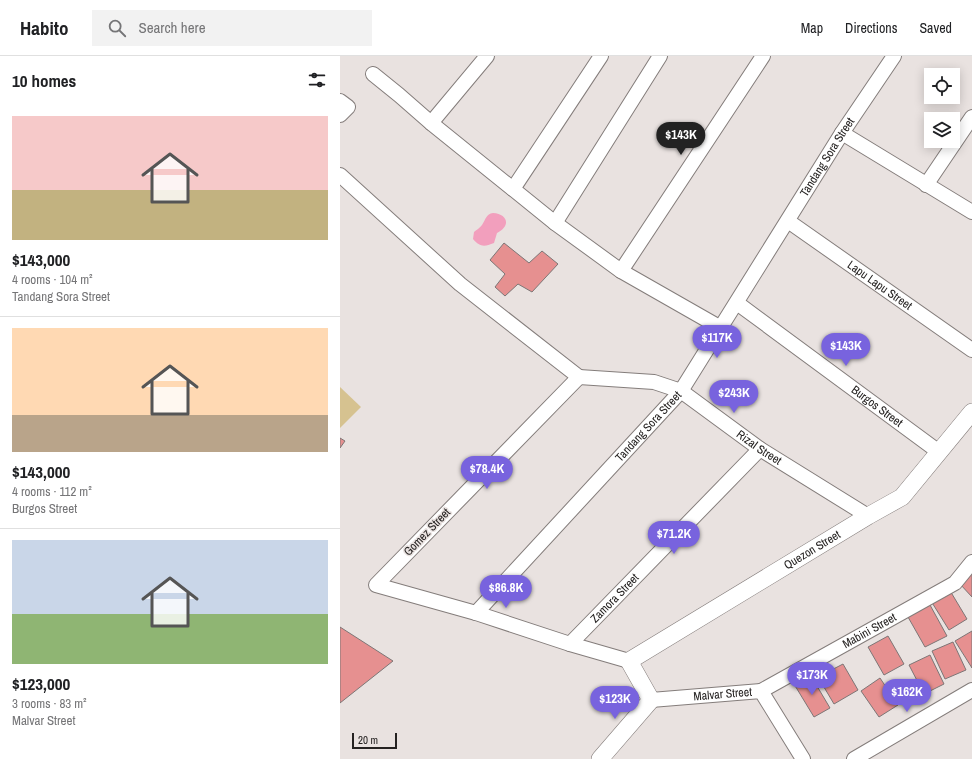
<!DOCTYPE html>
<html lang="en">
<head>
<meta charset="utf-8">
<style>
	body { margin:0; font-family:"Archivo Narrow",sans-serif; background:#f2f2f2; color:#202124; height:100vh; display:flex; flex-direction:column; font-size:15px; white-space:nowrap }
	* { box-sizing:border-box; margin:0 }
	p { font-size:13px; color:#757577 }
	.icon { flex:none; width:22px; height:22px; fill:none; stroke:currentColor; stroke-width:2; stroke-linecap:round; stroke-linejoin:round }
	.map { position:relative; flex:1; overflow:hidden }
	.sheet { display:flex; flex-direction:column; background:#fff; width:340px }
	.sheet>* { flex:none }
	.controls { position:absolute; left:584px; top:12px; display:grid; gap:8px }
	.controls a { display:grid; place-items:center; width:36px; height:36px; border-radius:0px; background:#fff; box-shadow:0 2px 10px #0003; font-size:20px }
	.scale { position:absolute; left:12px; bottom:10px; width:45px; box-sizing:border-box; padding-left:4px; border:2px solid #252221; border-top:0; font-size:11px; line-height:14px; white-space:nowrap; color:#252221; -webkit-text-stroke:3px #e9e2e0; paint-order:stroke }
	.price { position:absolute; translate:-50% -34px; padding:0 9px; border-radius:14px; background:#7863de; color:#fff; font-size:13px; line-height:26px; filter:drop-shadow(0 1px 2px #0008) }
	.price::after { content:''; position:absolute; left:50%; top:24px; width:12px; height:9px; margin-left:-6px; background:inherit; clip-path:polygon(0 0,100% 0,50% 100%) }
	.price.active { background:#222; color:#fff }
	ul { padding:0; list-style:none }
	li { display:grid; align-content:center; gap:8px; height:212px; padding:0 12px }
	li+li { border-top:1px solid #e0e0e0 }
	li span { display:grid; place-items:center; height:124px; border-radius:0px; color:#555 }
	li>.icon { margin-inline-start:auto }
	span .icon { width:72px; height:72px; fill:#fffc; stroke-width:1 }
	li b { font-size:17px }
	h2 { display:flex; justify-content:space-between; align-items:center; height:48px; padding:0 12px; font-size:17px }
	header { display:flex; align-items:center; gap:24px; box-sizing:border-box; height:56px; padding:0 20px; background:#fff; border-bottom:1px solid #e0e0e0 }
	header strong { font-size:19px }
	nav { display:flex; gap:22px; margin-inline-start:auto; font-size:14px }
	.search { width:280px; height:36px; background:#f2f2f2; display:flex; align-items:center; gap:10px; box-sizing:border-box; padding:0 14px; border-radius:0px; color:#757577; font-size:15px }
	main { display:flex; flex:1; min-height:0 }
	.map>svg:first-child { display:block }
	.green { fill:#d6c290 }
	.water { fill:#f29fbd }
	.building { fill:#e69090; stroke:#7d7676 }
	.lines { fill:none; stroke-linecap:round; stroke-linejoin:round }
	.minor-casing { stroke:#847d7b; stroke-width:16 }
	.tertiary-casing { stroke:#847d7b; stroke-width:18 }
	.minor { stroke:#fff; stroke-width:14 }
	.tertiary { stroke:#fff; stroke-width:17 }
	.labels { text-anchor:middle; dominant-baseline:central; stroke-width:3; stroke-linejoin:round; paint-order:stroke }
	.street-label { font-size:12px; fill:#252221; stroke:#e9e2e0 }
</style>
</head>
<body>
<header>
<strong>Habito</strong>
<div class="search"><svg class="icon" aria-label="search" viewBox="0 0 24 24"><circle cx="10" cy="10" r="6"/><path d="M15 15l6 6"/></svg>Search here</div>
<nav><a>Map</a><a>Directions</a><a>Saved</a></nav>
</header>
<main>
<section class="sheet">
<h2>10 homes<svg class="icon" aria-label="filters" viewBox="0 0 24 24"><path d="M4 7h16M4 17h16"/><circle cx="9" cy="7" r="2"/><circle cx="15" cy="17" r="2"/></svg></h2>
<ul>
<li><span style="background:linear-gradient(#f6c9c9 60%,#c2b280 0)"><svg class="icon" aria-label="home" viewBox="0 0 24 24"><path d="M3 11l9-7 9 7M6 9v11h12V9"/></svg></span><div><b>$143,000</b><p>4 rooms · 104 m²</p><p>Tandang Sora Street</p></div></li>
<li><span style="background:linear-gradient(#ffd9b3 70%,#b9a48a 0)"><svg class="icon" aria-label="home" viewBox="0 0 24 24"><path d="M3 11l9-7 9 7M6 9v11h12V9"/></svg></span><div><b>$143,000</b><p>4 rooms · 112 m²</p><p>Burgos Street</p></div></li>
<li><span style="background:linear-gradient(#c9d6e8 60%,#8fb573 0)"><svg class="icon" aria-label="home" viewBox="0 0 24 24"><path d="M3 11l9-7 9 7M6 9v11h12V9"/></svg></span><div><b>$123,000</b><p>3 rooms · 83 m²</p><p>Malvar Street</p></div></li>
</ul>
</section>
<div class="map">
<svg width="632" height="703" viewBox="0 0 632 703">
	<rect width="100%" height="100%" fill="#e9e2e0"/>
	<path class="green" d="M0,331l21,20 -21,21z"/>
	<path class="water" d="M153,157c15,1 18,13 4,20l-3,10c-10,4 -14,4 -21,-4l1,-7c2,-2 6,-4 8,-7 4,-6 4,-11 11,-12z"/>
	<g class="building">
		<path d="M164,187l25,20 13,-12 16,13 -26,28 -14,-8 -13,12 -10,-9 10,-13 -15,-14z"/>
		<path d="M0,382l5,3 -5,7z"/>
		<path d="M632,518v23l-12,-13z"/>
		<path d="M609,533l18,30 -18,11 -18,-29z"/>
		<path d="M590,549l17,31 -22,11 -17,-30z"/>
		<path d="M0,571l53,34 -53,42z"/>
		<path d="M632,575v37l-17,-27z"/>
		<path d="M548,580l16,28 -20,11 -16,-28z"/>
		<path d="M613,586l13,28 -21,9 -13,-28z"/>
		<path d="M590,599l14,29 -20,10 -15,-29z"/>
		<path d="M503,608l15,26 -24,14 -16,-27z"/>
		<path d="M471,620l19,32 -16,9 -20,-33z"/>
		<path d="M540,622l18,27 -19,12 -18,-26z"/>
	</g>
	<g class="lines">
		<defs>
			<g id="minor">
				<path d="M33,18l26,21 32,28 124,100 66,48 100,57"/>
				<path d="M0,45l8,6 -8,8"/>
				<path d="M91,67l56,-67"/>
				<path d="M502,77l130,79"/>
				<path d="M0,119l120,109 119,93"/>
				<path d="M586,129l46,-68"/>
				<path d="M173,133l88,-133"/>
				<path id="s1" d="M448,165l184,129"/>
				<path d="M215,167l105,-167"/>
				<path d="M281,215l142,-215"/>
				<path id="s2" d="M397,247l202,149"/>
				<path d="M239,321l-203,208 100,28 94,31 59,17"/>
				<path id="s3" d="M239,321l75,5 27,9 79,58 108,67"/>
				<path id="s4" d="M136,557l205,-222 161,-258 52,-77"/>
				<path id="s5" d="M230,588l190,-195"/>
				<path id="s6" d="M421,635l194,-108 17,-21"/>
				<path id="s7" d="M311,644l110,-9 42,68"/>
				<path d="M514,703l118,-69"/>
			</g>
			<g id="tertiary">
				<path id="s8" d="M260,703l51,-59 -22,-39 239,-145 34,-19 70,-85"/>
			</g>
		</defs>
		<use href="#minor" class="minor-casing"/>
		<use href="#tertiary" class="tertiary-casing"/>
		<use href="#minor" class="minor"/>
		<use href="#tertiary" class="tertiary"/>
	</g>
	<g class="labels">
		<g class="street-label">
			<text stroke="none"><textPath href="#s4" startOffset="578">Tandang Sora Street</textPath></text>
			<text stroke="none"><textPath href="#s1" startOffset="112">Lapu Lapu Street</textPath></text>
			<text stroke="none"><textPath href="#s2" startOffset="174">Burgos Street</textPath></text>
			<text stroke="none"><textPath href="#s4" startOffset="254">Tandang Sora Street</textPath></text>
			<text stroke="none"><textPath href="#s3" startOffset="200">Rizal Street</textPath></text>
			<text transform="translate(87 476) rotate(-46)">Gomez Street</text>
			<text stroke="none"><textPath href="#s8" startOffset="337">Quezon Street</textPath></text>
			<text stroke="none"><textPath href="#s5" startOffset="64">Zamora Street</textPath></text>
			<text stroke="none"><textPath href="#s6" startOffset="124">Mabini Street</textPath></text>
			<text stroke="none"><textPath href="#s7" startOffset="72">Malvar Street</textPath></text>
		</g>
	</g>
</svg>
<div class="controls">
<a><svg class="icon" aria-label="locate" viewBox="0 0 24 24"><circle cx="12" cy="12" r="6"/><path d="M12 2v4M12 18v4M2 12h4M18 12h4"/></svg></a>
<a><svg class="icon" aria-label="layers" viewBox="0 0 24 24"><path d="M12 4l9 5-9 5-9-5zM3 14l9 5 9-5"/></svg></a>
</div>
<div class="scale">20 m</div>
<b class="price active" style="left:341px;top:100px">$143K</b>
<b class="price" style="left:377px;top:303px">$117K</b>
<b class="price" style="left:506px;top:311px">$143K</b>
<b class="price" style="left:394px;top:358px">$243K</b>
<b class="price" style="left:147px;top:434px">$78.4K</b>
<b class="price" style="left:334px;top:499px">$71.2K</b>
<b class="price" style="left:166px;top:553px">$86.8K</b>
<b class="price" style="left:472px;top:640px">$173K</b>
<b class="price" style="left:567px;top:657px">$162K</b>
<b class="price" style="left:275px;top:664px">$123K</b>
</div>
</main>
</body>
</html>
